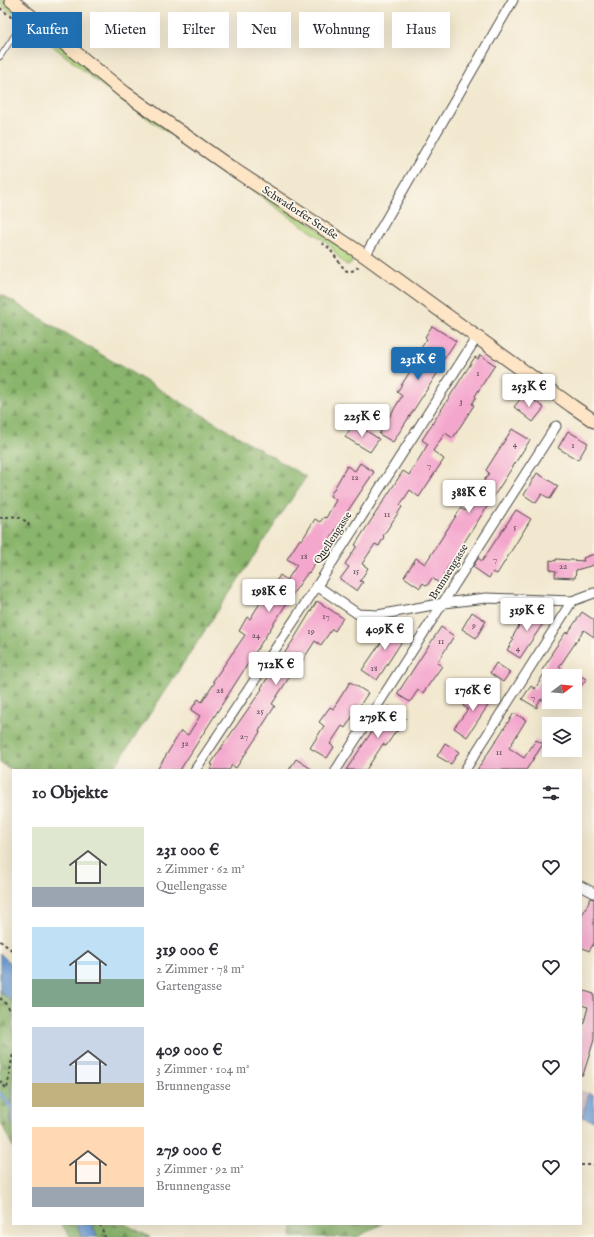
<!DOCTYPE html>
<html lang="de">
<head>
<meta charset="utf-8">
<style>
	body { margin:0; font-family:"IM FELL English",serif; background:#f2f2f3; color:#2b2b33; height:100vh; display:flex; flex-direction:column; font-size:15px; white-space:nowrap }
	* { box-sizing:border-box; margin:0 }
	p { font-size:13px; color:#7c7c81 }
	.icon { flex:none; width:22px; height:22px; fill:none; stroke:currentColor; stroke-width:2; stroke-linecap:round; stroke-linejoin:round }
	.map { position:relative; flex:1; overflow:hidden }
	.drawer { position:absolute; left:12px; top:769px; width:570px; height:456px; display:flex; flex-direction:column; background:#fff; border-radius:0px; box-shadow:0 4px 16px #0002 }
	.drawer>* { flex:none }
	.banner { position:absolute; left:12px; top:12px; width:570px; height:36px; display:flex; gap:8px }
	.needle { width:26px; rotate:74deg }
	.tools { position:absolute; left:542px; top:669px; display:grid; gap:8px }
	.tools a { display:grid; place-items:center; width:40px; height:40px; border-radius:0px; background:#fff; box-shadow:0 4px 16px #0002; font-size:20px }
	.price { position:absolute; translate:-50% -34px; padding:0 9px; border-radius:4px; background:#fff; color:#222; font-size:13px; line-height:26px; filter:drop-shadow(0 1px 2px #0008) }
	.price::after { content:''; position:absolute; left:50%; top:24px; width:12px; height:9px; margin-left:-6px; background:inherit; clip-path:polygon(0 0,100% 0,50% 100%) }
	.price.active { background:#1f6fb2; color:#fff }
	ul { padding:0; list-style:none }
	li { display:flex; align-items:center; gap:12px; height:100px; padding:0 20px }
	li span { display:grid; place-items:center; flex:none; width:112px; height:80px; border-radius:0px; color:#555 }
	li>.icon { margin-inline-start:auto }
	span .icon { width:48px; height:48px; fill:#fffc; stroke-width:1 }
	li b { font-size:17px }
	h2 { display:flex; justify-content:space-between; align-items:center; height:48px; padding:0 20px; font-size:17px }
	.pill { padding:0 14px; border-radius:0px; background:#fff; box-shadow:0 4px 16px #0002; font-size:14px; line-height:36px }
	.pill.active { background:#1f6fb2; color:#fff }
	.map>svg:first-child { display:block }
	.industrial { fill:url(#industrial-grid) }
	.green { fill:#aed37c; stroke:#6c7f54 }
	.forest { fill:url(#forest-firs); stroke:#5a704c }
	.water { fill:#6d9ed7; stroke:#4c6481 }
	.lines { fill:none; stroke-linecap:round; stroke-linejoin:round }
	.stream { stroke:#6d9ed7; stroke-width:3 }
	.building { fill:#f4a7cd }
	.service-casing { stroke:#494744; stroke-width:6 }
	.minor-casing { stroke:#494744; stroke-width:11 }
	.secondary-casing { stroke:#494744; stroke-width:15 }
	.path { stroke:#494744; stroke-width:2; stroke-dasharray:3 3; stroke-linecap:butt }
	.service { stroke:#fff; stroke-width:4.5 }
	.minor { stroke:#fff; stroke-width:9 }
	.secondary { stroke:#fde5c5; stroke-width:13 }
	.labels { text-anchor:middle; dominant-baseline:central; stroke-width:3.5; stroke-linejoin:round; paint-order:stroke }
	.number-label { font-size:9px; fill:#5d4a54 }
	.street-label { font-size:11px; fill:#2b2b2b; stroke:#fbf7ec }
</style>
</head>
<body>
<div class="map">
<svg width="594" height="1237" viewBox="0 0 594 1237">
	<defs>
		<pattern id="industrial-grid" width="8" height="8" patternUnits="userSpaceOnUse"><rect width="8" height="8" fill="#d2bdc6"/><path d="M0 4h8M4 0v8" fill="none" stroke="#b4a3aa"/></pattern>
		<pattern id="forest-firs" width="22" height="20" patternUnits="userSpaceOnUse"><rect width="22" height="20" fill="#8ab56c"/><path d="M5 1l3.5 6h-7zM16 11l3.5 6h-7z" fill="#719359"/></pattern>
	</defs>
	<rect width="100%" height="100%" fill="#fbf7ec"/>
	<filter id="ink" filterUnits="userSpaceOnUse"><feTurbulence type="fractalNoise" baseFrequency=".025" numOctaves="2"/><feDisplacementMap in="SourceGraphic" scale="8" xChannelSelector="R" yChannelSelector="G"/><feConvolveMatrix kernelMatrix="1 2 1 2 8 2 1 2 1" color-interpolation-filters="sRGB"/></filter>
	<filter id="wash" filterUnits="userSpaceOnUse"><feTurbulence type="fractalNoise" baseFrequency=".012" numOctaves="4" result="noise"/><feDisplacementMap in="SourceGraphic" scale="16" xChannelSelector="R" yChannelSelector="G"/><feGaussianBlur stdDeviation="0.9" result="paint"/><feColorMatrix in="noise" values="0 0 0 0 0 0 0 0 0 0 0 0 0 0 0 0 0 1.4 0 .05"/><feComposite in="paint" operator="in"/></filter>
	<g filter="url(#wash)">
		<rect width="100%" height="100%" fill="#f2e8cf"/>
		<path class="industrial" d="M581,1091l8,2 -8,26z"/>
		<g class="green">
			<path d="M0,0h4l13,10v5l-5,-1 -12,-10z"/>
			<path d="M32,25l320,228v10l-5,2c-8,-4 -13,-17 -22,-24l-211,-146 -81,-65 -3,-2z"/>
		</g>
		<g class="forest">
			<path d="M0,294l306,183 -193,293h-100l-13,-7z"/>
			<path d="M0,991l13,11v79l-3,39 3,6v21l-13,-27z"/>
			<path d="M61,1224h15l6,13h-11z"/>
			<path d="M91,1224h34l25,13h-53l-2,-6z"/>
			<path d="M294,1224h88l-25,13h-66z"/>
		</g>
		<g class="water">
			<path d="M0,953l13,13v36l-13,-11z"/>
			<path d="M13,1081v45l-3,-6z"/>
			<path d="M589,1093l5,2v26l-12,-4z"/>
			<path d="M76,1224h15l4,7 2,6h-15z"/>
		</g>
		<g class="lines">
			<path class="stream" d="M0,1093l13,17"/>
		</g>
		<g id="blocks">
			<g class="building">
				<path d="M432,326l24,15 -14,21 2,1 -51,79 -14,-8 23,-38 -5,-4 23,-36 -3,-2 10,-15 -2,-2z"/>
				<path d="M480,355l15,10 -20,31 1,1 -4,7 2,1 -21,33 -8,-5 -12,18 11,8 -25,38 -9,-7 -10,15 2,2 -19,29 1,1 -5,9 -4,-2 -13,20 6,4 -8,13 3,1 -6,9 -17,-12 9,-12 -4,-3 12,-18 -2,-1 48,-74 6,4 19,-31 -6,-4 53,-83 3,2z"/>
				<path d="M525,393l19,15 -11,14 -19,-15z"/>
				<path d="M354,423l25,16 -9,13 -25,-15z"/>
				<path d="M512,429l18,11 -87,135 1,1 -5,7 -7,-5 -5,8 -4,-3 -3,5 -16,-11 12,-19 9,6 36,-56 4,3 24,-38 -3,-3z"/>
				<path d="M568,431l20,12 -10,17 -20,-12z"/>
				<path d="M360,463l14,9 -33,49 -32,52 -1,-1 -18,26 -110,172h-23l24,-39 7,4 12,-19 -9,-6 7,-11 4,3 13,-20 -2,-1 32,-46 -6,-4 8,-14 3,2 17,-27 2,1 11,-18 7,5 10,-15 -10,-6 13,-20 2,1 13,-21 5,3 4,-5 2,1 10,-18 -6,-4 17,-30 8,5z"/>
				<path d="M537,473l21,13 -8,13 -8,-5 -6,9 -12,-8z"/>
				<path d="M516,510l15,9 -34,55 -4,-2 -4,6 -16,-11 5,-9 4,3z"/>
				<path d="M594,554v11l-18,5 -1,8 -20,-1 1,-6 -6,-1v-10l6,1v-2l28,2 -1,-3z"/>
				<path d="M317,601l26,17 -8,13 -3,-2 -11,16 -6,-4 -21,33 -2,-1 -20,31 3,2 -16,25 1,1 -24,36 -4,-3 -3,5h-19l3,-5 -2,-1 12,-19 39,-56 -1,-1 31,-46z"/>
				<path d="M529,608l5,4 2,-3 12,7 -28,42 -13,-8 7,-11 -2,-1z"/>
				<path d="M472,612l14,9 -10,17 -14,-9z"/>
				<path d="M582,612l12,8v17l-10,-7 -25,37 15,9h-25v28l-8,-5 -4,6v3l-15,-9 9,-13 4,3 10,-17 -3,-2 10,-15 -1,-1 15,-22 2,1z"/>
				<path d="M395,622l10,6 -1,2 4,2 -31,48 -15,-10z"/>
				<path d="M441,627l13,9 -17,27 5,3 -19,27 -5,-3 -8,12 -13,-8z"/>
				<path d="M496,663l14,9 -7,10 -13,-9z"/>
				<path d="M575,672l11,7 -11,16z"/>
				<path d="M350,682l18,11 -23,35 -3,-2 -12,18 4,3 -7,11 -17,-10 14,-22 -5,-4 11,-15 3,2z"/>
				<path d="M473,691l6,4 2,-4 12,7 -26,39 -13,-9 14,-19 -5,-3z"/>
				<path d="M389,706l17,12 -9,14 -1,-1 -10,15 -3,-2 -17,26h-20z"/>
				<path d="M514,713l12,7 -17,28 15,10 12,-18 7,4 -17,26h-49z"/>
				<path d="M445,743l14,9 -8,12 -14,-8z"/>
				<path d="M296,759l17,11h-24z"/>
				<path d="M591,898l3,1v44l-5,8 -8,-4v-30z"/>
				<path d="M581,990l13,4v46l-11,35h-2v-50l2,1 5,-19 -7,-2z"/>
			</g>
		</g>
	</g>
	<g filter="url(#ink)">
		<use href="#blocks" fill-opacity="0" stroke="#494744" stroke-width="1"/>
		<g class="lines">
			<defs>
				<path id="service" d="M0,57l27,-41"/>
				<g id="minor">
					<path d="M365,256l148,-256"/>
					<path d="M317,586l41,28 20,1 66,-12 42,-5 86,3 22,-8"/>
					<path d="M195,770l122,-184 160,-249"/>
					<path d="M336,770l220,-344"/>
					<path d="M465,770l107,-169"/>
					<path d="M581,886l13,7"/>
				</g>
				<path id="secondary" d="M11,0l114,93 105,74 135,89 207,150 22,15"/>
			</defs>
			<use href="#service" class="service-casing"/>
			<use href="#minor" class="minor-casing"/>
			<use href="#secondary" class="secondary-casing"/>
			<g class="path">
				<path d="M0,8l16,13"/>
				<path d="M322,243l7,5 16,22c6,3 10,0 15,-5"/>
				<path d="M0,518c16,-2 21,-4 31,10"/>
				<path d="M0,941l13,10"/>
				<path d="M0,998l5,5 8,11"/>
				<path d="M0,1081l7,8 6,-36"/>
				<path d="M581,1165h13"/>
				<path d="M100,1224l5,13"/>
			</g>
			<use href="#service" class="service"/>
			<use href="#minor" class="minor"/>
			<use href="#secondary" class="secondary"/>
		</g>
	</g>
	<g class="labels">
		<g class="number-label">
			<text x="478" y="373">1</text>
			<text x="461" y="401">3</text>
			<text x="515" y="444">4</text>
			<text x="573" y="445">1</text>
			<text x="429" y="465">7</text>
			<text x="355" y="477">12</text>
			<text x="387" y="514">11</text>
			<text x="515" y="527">5</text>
			<text x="304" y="556">18</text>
			<text x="495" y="559">7</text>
			<text x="563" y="566">2a</text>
			<text x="356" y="571">15</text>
			<text x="326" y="616">17</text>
			<text x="474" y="625">9</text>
			<text x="311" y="631">19</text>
			<text x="256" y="635">24</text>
			<text x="441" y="641">11</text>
			<text x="518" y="648">4</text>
			<text x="374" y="668">18</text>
			<text x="220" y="690">28</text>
			<text x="533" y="697">7</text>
			<text x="260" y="711">25</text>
			<text x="244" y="736">27</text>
			<text x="185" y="743">32</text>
			<text x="499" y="752">11</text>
		</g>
		<g class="street-label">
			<text transform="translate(300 213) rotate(33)">Schwadorfer Straße</text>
			<text transform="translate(333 538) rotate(-57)">Quellengasse</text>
			<text transform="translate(449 572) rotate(-58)">Brunnengasse</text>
		</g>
	</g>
</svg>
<div class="tools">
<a><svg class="needle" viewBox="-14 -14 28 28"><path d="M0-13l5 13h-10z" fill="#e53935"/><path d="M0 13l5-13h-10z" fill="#7c7c81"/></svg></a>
<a><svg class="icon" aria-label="layers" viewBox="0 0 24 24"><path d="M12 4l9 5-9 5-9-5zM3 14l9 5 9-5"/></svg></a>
</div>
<b class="price active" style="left:418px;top:381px">231K €</b>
<b class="price" style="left:529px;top:408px">253K €</b>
<b class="price" style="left:362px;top:438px">225K €</b>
<b class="price" style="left:469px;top:514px">388K €</b>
<b class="price" style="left:269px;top:613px">198K €</b>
<b class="price" style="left:527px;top:632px">319K €</b>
<b class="price" style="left:385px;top:651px">409K €</b>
<b class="price" style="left:276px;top:686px">712K €</b>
<b class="price" style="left:473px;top:712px">176K €</b>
<b class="price" style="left:378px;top:739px">279K €</b>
<div class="banner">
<a class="pill active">Kaufen</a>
<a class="pill">Mieten</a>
<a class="pill">Filter</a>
<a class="pill">Neu</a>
<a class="pill">Wohnung</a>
<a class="pill">Haus</a>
</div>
<section class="drawer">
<h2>10 Objekte<svg class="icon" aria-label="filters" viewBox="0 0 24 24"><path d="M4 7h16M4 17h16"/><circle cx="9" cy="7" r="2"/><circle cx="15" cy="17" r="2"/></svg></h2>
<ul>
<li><span style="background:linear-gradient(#dfe7d0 75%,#9aa5b1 0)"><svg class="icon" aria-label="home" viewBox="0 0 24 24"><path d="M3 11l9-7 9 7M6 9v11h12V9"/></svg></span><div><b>231 000 €</b><p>2 Zimmer · 62 m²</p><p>Quellengasse</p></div><svg class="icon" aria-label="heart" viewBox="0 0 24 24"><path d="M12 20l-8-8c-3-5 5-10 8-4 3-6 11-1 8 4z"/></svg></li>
<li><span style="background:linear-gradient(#bfe0f5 65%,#7fa58c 0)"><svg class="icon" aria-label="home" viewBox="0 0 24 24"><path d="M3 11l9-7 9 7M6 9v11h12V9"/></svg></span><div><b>319 000 €</b><p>2 Zimmer · 78 m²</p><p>Gartengasse</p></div><svg class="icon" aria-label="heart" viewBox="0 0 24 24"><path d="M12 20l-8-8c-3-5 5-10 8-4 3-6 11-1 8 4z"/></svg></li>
<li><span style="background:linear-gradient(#c9d6e8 70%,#c2b280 0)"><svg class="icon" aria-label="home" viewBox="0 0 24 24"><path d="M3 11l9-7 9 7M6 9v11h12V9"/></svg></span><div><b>409 000 €</b><p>3 Zimmer · 104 m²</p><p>Brunnengasse</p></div><svg class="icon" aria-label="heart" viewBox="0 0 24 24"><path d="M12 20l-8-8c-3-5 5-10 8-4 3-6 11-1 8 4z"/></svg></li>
<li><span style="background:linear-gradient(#ffd9b3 75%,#9aa5b1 0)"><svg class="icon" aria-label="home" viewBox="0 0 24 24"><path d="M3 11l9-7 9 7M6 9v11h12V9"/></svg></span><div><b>279 000 €</b><p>3 Zimmer · 92 m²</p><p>Brunnengasse</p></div><svg class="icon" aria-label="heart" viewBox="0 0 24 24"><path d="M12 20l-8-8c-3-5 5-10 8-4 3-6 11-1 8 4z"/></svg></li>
</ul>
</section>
</div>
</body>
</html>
